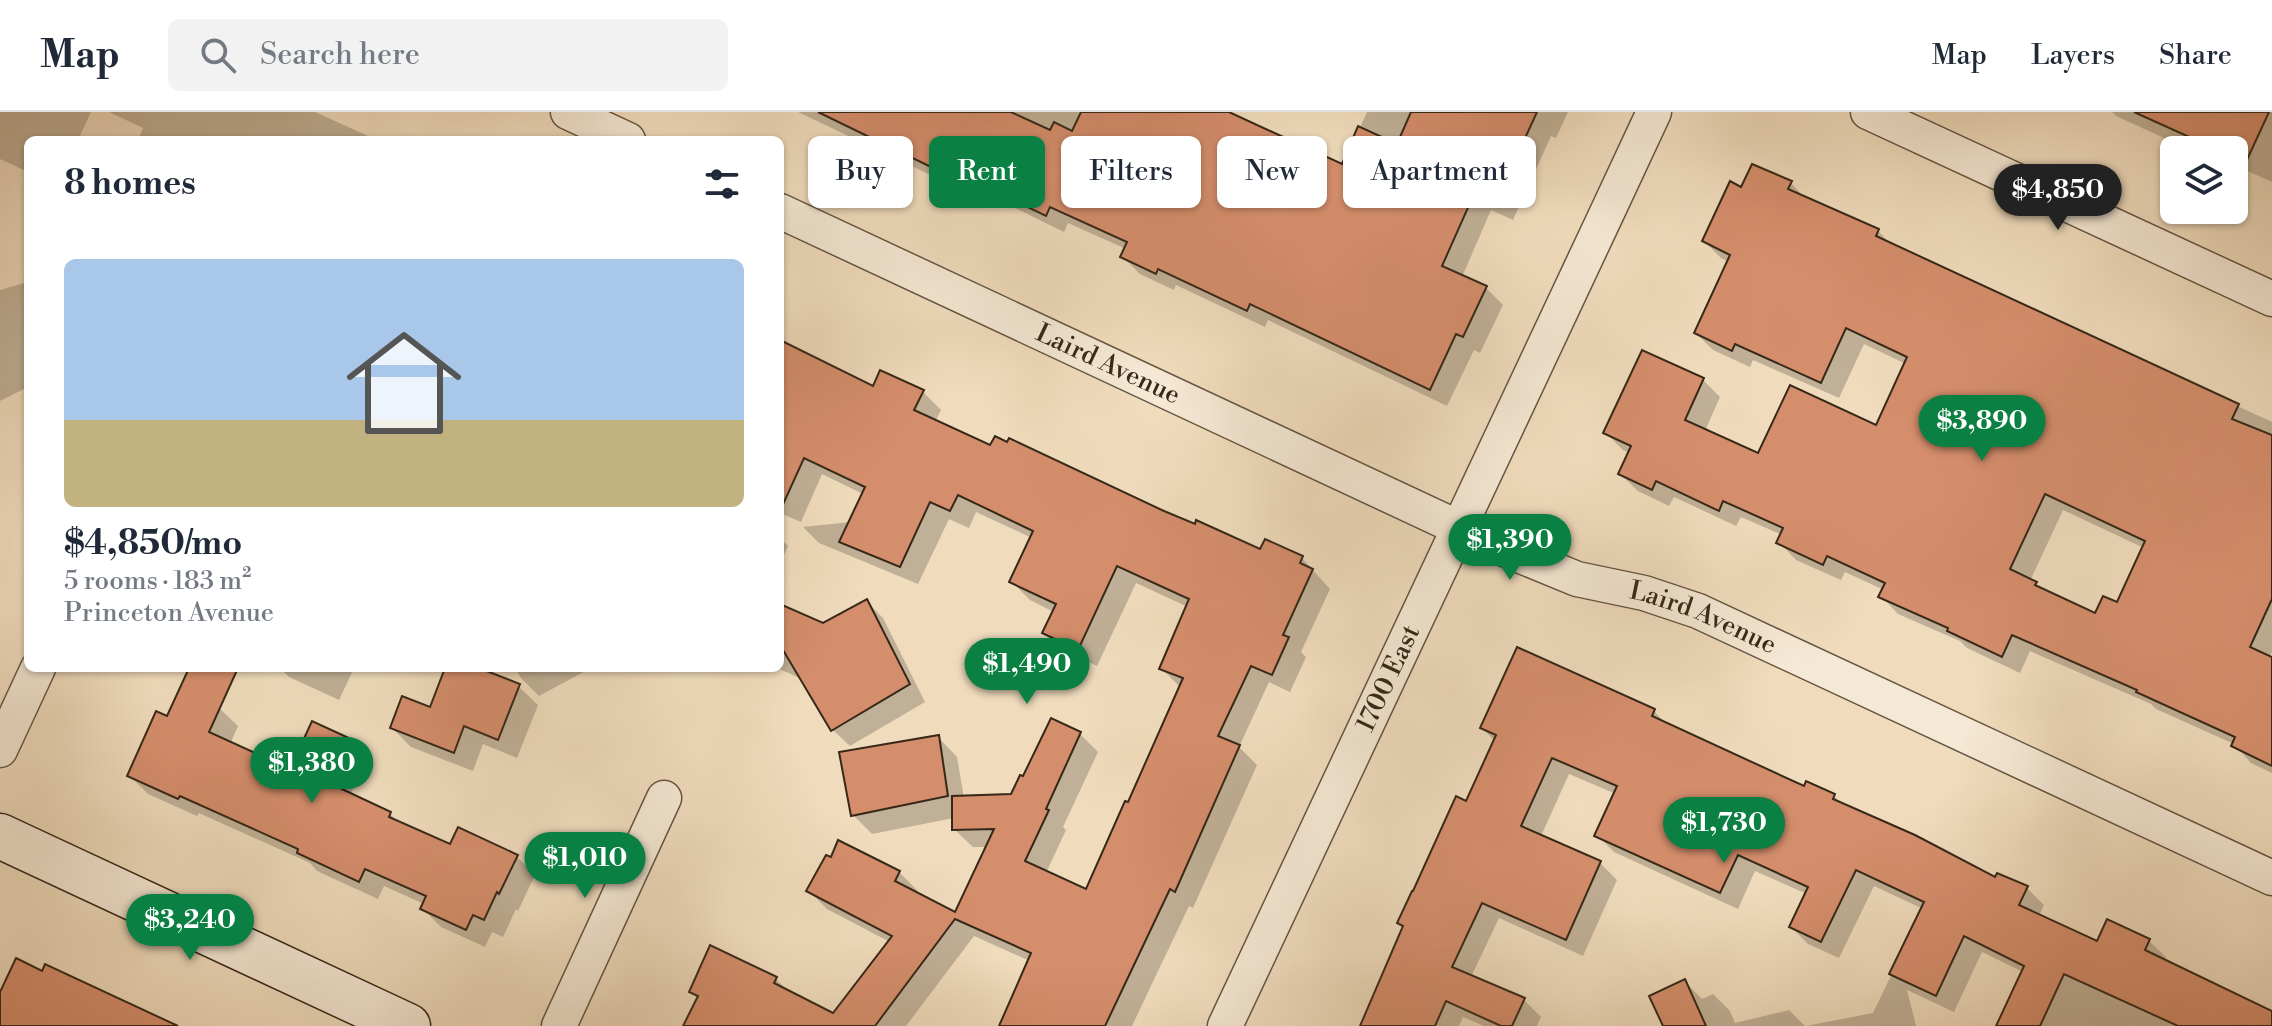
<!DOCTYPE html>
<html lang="en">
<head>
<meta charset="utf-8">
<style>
	body { margin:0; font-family:"Libre Bodoni",serif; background:#f2f2f3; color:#1f2937; height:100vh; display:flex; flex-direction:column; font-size:30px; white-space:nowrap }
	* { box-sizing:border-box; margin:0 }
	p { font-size:26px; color:#747a83 }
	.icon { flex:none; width:44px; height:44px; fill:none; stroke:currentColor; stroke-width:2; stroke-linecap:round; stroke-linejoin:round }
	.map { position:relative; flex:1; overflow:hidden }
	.panel { position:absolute; left:24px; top:24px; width:760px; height:536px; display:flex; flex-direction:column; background:#fff; border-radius:12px; box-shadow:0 2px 6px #0004 }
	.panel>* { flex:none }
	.top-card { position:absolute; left:808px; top:24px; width:760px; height:72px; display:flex; gap:16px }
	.fabs { position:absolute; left:2160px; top:24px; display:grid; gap:16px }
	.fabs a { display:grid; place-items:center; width:88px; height:88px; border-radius:12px; background:#fff; box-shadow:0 2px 6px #0004; font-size:40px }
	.price { position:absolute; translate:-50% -68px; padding:0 18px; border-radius:28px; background:#0b8043; color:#fff; font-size:26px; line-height:52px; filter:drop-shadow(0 2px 4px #0008) }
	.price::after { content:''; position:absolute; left:50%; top:48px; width:24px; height:18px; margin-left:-12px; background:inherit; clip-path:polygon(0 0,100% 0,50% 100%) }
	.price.on { background:#222; color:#fff }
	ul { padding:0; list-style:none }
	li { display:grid; align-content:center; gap:16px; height:424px; padding:0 40px }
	li span { display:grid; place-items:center; height:248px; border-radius:12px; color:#555 }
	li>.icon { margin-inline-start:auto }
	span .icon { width:144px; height:144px; fill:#fffc; stroke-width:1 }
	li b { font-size:34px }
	h2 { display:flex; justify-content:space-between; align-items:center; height:96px; padding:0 40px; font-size:34px }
	.tag { padding:0 28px; border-radius:12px; background:#fff; box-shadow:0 2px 6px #0004; font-size:28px; line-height:72px }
	.tag.on { background:#0b8043; color:#fff }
	header { display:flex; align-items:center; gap:48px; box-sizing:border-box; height:112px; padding:0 40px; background:#fff; border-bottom:2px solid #e0e1e3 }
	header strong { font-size:38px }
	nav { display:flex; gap:44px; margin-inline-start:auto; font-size:28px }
	.search { width:560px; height:72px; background:#f2f2f3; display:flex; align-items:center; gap:20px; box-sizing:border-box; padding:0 28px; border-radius:12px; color:#747a83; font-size:30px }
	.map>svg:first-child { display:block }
	.shadow { fill:#0003; fill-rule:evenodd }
	.building { fill:#d58e6c; stroke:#362819; stroke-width:2; fill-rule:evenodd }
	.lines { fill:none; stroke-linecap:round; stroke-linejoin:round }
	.street-casing { stroke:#645542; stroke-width:37 }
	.secondary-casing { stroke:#362819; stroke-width:47 }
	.street { stroke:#f5e8d4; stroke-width:34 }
	.secondary { stroke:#f5e8d4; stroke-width:44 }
	.labels { text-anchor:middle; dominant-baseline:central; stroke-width:8; stroke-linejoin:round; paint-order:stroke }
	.street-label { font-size:26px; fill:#362819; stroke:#f5e8d4 }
</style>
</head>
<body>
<header>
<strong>Map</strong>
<div class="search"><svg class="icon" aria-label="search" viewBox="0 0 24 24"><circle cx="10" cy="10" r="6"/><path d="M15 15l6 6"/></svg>Search here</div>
<nav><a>Map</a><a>Layers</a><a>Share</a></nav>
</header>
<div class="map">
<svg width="2272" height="914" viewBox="0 0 2272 914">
	<rect width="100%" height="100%" fill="#f0dcbd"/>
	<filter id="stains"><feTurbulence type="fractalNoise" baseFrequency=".0025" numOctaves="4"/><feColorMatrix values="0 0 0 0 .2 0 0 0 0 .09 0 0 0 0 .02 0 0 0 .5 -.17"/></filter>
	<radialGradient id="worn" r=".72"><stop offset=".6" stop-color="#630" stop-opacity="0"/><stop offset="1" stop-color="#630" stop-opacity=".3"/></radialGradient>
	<g class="shadow">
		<path d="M0,0h91l-13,28h-50v32l-28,-13z"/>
		<path d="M109,0h206l62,28h-239l5,-12z"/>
		<path d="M798,0h428l117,54 24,-54h201l-12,26 -5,-2 -38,84 -22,-10 -29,67 23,10 18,18 -23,48 -6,-3 -27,56 -179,-86 -3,7 -89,-42 -2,5 -34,-16 -17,-17 3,-8 -58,-26 -4,9 -78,-38 -3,6z"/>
		<path d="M2112,0h160v70l-38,-17v-15h-34l-23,-11 -2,4 -59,-27z"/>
		<path d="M1791,71l15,16 72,32 16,16 378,175v230l-3,6 3,2v113l-21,-10 -17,-19 -78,-35 -5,-5 -121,-53 -10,22 -53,-25 -7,-7 -62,-27 -17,-18 3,-6 -39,-18 -4,8 -45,-20 -17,-18 3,-7 -41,-18 -5,9 -62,-29 -5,9 -31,-15 -18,-17 10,-21 -7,-3 -17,-17 97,-53 17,17 -15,34 54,25 118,-28 29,-64 -42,-20 -25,54 -86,-38 -3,7 -37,-17 -17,-17 33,-71 -8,-4 -17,-17 38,-52zM2063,398l81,38 -26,57 -22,11 -53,-25 -13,-10z"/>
		<path d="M28,170v105l-28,14v-111z"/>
		<path d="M780,232l94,44 49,4 18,18 -6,12 56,26 270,104 41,6 28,31 -29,63 5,5 -16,35 -21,-10 -30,65 18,18 -64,143 -4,-2 -57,120h-123l21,-65 -56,-25 -68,90h-210l2,-27 -7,-7 20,-44 65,31 15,15 43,22 56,-74 -63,-33 -18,-18 90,-19 18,18 -2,4 41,21 32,-68h-15l-19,-18v-11l-82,16 -19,-19 85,-78 19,20 7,41 48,-2 12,-17 28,-58 28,13 18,18 -35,75 3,3 -20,43 41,19 42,-87 50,-119 -18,-18 27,-61 -52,-24 -39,83 -34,-16 -19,-18 10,-20 -24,-12 -18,-18 20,-44 -56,-26 -7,16 -20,-9 -31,65 -99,-41 -16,-16 47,-5 13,-28 -41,-20 -21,48 -21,-9z"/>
		<path d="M780,426l8,8 -8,17z"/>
		<path d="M867,490l16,16 42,84 -75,44 -17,-16 -29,-50 -27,-12h3v-62l43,20z"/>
		<path d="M280,556h74l-15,32 -50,-23z"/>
		<path d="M447,556h26l45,18 20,19 -21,53 -34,-14 -10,27 -62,-24 -19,-19 39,-19z"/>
		<path d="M515,556h76l-52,28 -18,-18z"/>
		<path d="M219,596l19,18 -8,18 61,27 59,-30 18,18 -18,36 40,19 11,11 50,22 66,10 18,18 -17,36 -2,-2 -13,28 -11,-5 -7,15 -44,-20 -19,-19 2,-4 -40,-18 -6,13 -61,-28 -7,-8 -111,-50 -2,3 -49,-22 -19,-19 39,-56z"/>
		<path d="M1654,599l14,15 137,63 2,-6 27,13 10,10 152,74 31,8 17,17 -5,11 59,28 50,-4 18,17 -2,4 108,52v13h-274l25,-54 -41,-20 -28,60 -47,-22 9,36h-110l67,-13 50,-104 -49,-23 -35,72 -31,-14 -17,-17 16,-33 -52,-23 -17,38 -124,-57 -17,-17 19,-41 -47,-20 -28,62 59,27 17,17 -34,76 -84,-38 -28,59 53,23 17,17 -4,9h-53l-21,-9 -4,9h-98l43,-98 -5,-5 68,-120 28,-62 -13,-13z"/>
		<path d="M1685,870l17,17 11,-5 17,17 5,12 54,-13 16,16h-140z"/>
	</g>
	<g class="building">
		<path d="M818,0h193l39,18 4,-8 18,9 9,-19h148l113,52 16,-38 39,18 14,-32h126l-42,92 -21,-10 -32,72 45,20 -24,51 -7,-3 -26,56 -180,-86 -3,7 -89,-42 -2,5 -36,-17 7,-15 -77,-35 -4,9 -78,-38 -2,6z"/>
		<path d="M2134,0h135l-23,50 -12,-5v-7h-16z"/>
		<path d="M1752,52l40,17 -4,8 91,40 -3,7 363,168 -7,15 40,16v164l-22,48 22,10v109l-41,-20 4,-9 -99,-45 1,-2 -125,-55 -10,22 -55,-26 1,-3 -70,-31 7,-14 -58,-27 -4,9 -47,-22 7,-15 -60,-27 -4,10 -63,-30 -4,9 -34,-16 13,-28 -28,-13 39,-83 62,28 -19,42 73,33 32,-68 86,40 31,-68 -61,-29 -25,55 -86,-39 -3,7 -38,-18 36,-78 -28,-14 28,-60 11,6zM2045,382l100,47 -28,61 -14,-6 -8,17 -60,-28 2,-3 -27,-13z"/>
		<path d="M780,228l93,46 7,-16 44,20 -10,20 76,35 5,-9 12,6 2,-4 155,73 31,13 1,-4 64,29 5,-10 38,17 -3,7 13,6 -30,66 6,2 -17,38 -21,-9 -33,70 22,9 -65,147 -5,-3 -65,137h-106l32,-73 -76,-34 -80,107h-192l15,-30 -9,-4 21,-47 67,32 -3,6 59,30 59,-77 -86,-45 20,-36 5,2 7,-17 62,31 -5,10 60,31 39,-83 -42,1v-34l59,-2 9,-19 3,1 28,-58 30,14 -35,77 3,1 -24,51 61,28 39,-88 3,1 55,-124 -24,-9 30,-70 -72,-33 -39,84 -36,-17 14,-29 -47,-22 24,-51 -75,-36 -8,16 -20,-9 -30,65 -61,-25 26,-55 -61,-29 -24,53z"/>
		<path d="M867,487l43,85 -79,47 -51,-86v-41l43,19z"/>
		<path d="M1517,535l138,62 -3,7 152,70 2,-5 29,13 -2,5 82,36 80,42 2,-4 31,13 -9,19 78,36 10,-22 43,20 -5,11 127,61v15h-94l-114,-52 -24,52h-44l28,-60 -60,-30 -28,60 -47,-22 35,-72 -68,-32 -35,72 -32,-15 19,-40 -70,-32 -18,38 -126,-57 23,-50 -65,-28 -31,68 80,35 -35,79 -84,-37 -30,64 73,31 -13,28h-11l-55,-25 -11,25h-75l43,-100 -6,-3 15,-32h1l43,-95 10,5 30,-66 -16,-7z"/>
		<path d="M189,556h49l-29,64 81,37 22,-48 39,18 -22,44 62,29 -2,5 61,27 8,-17 60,28 -19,39 -2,-2 -13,28 -11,-5 -7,15 -46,-21 6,-13 -61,-27 -6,13 -62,-29 1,-4 -118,-53 -2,3 -51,-23 29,-65 11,5z"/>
		<path d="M445,556h34l41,16 -22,56 -34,-14 -10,27 -64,-25 12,-32 28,11z"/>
		<path d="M939,623l9,61 -97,20 -12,-64z"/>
		<path d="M16,846l26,13 3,-7 133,62h-178v-34z"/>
		<path d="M1685,867l21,47h-43l-14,-30z"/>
	</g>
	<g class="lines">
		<defs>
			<g id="street">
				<path d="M568,0l60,28"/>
				<path d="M1868,0l404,187"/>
				<path id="s1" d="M780,99l724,338 73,30 67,14 54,18 574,267"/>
				<path d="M0,638l38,-82"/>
				<path d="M559,914l105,-228"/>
				<path id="s2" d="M1225,914c143,-305 287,-609 429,-914"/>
			</g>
			<path id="secondary" d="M0,724l408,190"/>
		</defs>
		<use href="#street" class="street-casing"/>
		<use href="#secondary" class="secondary-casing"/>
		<use href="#street" class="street"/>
		<use href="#secondary" class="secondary"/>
	</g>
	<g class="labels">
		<g class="street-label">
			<text stroke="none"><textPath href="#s1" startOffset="362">Laird Avenue</textPath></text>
			<text stroke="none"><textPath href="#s1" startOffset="1010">Laird Avenue</textPath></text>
			<text stroke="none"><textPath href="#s2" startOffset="384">1700 East</textPath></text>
		</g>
	</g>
	<rect width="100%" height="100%" filter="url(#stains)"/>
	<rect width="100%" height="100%" fill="url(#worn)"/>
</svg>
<div class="fabs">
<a><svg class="icon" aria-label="layers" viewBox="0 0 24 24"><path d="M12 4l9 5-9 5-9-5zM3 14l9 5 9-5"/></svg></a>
</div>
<b class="price on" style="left:2058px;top:120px">$4,850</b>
<b class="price" style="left:1982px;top:351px">$3,890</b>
<b class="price" style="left:1510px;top:470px">$1,390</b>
<b class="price" style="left:1027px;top:594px">$1,490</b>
<b class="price" style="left:312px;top:693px">$1,380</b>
<b class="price" style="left:1724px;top:753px">$1,730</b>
<b class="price" style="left:585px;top:788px">$1,010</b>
<b class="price" style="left:190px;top:850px">$3,240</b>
<div class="top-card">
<a class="tag">Buy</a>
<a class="tag on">Rent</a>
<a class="tag">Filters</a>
<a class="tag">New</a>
<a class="tag">Apartment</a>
</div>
<section class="panel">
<h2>8 homes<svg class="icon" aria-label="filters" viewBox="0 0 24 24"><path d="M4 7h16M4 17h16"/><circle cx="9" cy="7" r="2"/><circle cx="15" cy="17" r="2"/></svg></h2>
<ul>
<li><span style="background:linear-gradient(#a9c7e8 65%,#c2b280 0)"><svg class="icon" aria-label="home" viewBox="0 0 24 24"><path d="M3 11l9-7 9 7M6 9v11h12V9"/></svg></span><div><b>$4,850/mo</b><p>5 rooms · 183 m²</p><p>Princeton Avenue</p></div></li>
</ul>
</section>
</div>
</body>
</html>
